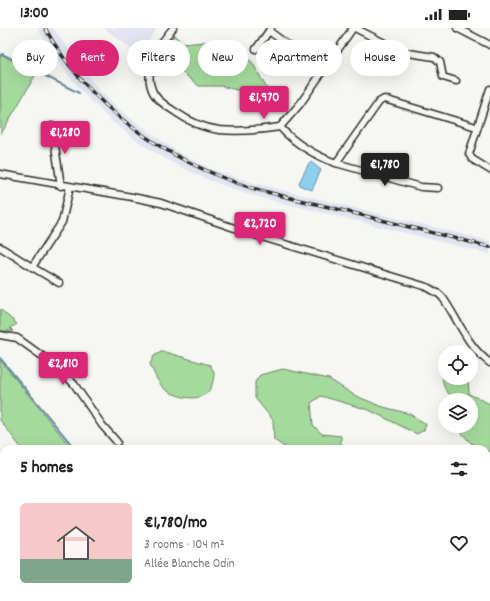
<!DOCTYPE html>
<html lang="en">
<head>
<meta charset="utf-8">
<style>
	body { margin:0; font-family:Dekko,sans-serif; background:#f2f2f2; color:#222; height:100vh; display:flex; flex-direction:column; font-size:15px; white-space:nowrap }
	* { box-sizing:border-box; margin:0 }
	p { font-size:13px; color:#767676 }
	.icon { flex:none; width:22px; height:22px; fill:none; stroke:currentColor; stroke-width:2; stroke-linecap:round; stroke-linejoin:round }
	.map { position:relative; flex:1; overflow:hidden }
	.panel { position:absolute; left:0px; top:417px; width:490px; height:156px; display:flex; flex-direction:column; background:#fff; border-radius:12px 12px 0 0; box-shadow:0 4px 16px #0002 }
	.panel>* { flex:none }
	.banner { position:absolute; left:12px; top:12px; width:466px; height:36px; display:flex; gap:8px }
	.tools { position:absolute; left:438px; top:317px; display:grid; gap:8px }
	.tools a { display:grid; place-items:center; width:40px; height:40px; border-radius:50%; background:#fff; box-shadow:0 4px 16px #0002; font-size:20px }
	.price { position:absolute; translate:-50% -34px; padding:0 9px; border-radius:4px; background:#db2777; color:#fff; font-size:13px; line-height:26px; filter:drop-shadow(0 1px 2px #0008) }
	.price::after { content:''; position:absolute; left:50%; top:24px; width:12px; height:9px; margin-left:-6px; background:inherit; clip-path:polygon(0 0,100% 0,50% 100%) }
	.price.current { background:#222; color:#fff }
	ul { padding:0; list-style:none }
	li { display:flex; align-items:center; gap:12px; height:100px; padding:0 20px }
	li span { display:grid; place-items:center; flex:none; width:112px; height:80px; border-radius:6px; color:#555 }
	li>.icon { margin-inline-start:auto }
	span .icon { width:48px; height:48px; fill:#fffc; stroke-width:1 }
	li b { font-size:17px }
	h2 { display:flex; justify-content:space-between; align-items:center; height:48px; padding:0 20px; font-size:17px }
	.pill { padding:0 14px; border-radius:18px; background:#fff; box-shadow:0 4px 16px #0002; font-size:14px; line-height:36px }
	.pill.current { background:#db2777; color:#fff }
	.status { display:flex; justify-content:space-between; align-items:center; height:28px; padding:0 20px; background:#fff; direction:ltr }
	.status svg { height:11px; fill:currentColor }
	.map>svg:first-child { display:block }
	.built { fill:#e2e5f1 }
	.green { fill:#a5da9d; stroke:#688264 }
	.water { fill:#8dcfee; stroke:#668da0 }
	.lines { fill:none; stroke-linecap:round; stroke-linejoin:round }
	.stream { stroke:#668da0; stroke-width:2 }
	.minor-casing { stroke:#2b2b2b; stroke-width:9 }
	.minor { stroke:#f6f6f2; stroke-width:6 }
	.rail-casing { stroke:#2b2b2b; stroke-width:3.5 }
	.rail { stroke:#f6f6f2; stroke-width:2; stroke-dasharray:6; stroke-linecap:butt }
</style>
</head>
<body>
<div class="status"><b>13:00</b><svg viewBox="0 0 49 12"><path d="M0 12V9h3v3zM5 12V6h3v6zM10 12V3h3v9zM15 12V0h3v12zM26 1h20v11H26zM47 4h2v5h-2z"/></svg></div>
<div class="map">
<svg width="490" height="573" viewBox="0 0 490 573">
	<rect width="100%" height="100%" fill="#f6f6f2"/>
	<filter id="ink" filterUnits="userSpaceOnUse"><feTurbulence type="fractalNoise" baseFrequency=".025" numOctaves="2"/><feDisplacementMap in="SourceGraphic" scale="8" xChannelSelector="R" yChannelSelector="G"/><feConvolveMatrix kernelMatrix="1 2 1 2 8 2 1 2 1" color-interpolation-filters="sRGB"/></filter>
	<g filter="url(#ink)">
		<g class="built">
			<path d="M37,0h16l45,61 24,23 57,41 32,16 43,14 236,58v13l-239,-59 -45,-16 -35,-17 -31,-19 -29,-22 -26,-26 -23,-28z"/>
			<path d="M104,0h53l-18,27z"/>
		</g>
		<g class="green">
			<path d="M174,7l9,9 31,-3 11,3 27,18 17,30 -20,1 -28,-7h-22l-38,-31z"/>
			<path d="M3,27l33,19 -35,60 -1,-76z"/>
			<path d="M0,281l17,15 -7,4 3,3h-13z"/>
			<path d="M161,324h4l45,13 4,7c0,5 -1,11 -3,15 -8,17 -32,11 -45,3 -8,-6 -12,-17 -16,-26l4,-8z"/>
			<path d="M0,332l5,6 67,83h-50l-22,-29z"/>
			<path d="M445,336v14h23l1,16 21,10v48l-19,-9 -15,-16 15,-1v-26h-16c-14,-13 -14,-17 -10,-36z"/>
			<path d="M283,341l46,10 25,16 26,11 30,8 16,10 -2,6 -7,4 -48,-24 -48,-14 -10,7 2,22 9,9 19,2v13h-53l-14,-9 -1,-20 -18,-22v-16l5,-7z"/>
		</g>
		<path class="water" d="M311,134l10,8 -9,20 -11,-4 -2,-3 10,-20z"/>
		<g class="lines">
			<g class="stream">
				<path d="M0,28l2,-2 77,39"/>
				<path d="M0,330l75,91"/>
			</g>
			<defs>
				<g id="minor">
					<path d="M173,0c-14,17 -32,43 -19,66 5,8 15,14 23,19 13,9 27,15 42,17 21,2 41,0 61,-3"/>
					<path d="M271,0l-2,3 54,40"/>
					<path d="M355,0l47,24 32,5 6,5 3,15 13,4"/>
					<path d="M457,0l33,17"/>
					<path d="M256,21l13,-18"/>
					<path d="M490,61l-21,65 3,5 18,11"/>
					<path d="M52,98l9,60"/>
					<path d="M280,99c14,16 36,29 56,36l43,-61 5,-3 89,27"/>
					<path d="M280,99l20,-23 53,-76"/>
					<path d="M336,135l85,24 17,1"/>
					<path d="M0,146l132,23 29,6 91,31 175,53 12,7 4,4c16,23 24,48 47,65"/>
					<path d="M0,219l32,20 30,-45 8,-35"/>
					<path d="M32,239l27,16"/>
					<path d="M0,307l17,3 39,28 18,18 28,41 15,17"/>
					<path d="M0,451l4,6"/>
					<path d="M0,501l4,1"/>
					<path d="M281,569l9,4"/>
					<path d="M322,573l40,-4 34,4"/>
				</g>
			</defs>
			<use href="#minor" class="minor-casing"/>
			<use href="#minor" class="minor"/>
			<defs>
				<path id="rail" d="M45,0c44,80 122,133 207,160 28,8 57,14 85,21 51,13 102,25 153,38"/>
			</defs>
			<use href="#rail" class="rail-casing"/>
			<use href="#rail" class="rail"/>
		</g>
	</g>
</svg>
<div class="tools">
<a><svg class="icon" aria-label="locate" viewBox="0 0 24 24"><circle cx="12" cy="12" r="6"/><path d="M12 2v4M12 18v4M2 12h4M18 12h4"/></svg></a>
<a><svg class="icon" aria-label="layers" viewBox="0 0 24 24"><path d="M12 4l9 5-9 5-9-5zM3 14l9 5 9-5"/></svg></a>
</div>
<b class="price" style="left:264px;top:92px">€1,970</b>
<b class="price" style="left:65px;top:127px">€1,280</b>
<b class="price current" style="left:385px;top:159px">€1,780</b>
<b class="price" style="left:260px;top:218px">€2,720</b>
<b class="price" style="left:63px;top:358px">€2,810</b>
<div class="banner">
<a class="pill">Buy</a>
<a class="pill current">Rent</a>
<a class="pill">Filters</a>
<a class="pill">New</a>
<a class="pill">Apartment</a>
<a class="pill">House</a>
</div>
<section class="panel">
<h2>5 homes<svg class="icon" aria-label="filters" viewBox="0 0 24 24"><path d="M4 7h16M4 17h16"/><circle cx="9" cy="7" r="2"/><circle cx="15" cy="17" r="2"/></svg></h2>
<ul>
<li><span style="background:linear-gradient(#f6c9c9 70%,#7fa58c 0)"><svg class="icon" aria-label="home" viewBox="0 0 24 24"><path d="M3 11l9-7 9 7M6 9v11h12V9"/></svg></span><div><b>€1,780/mo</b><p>3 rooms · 104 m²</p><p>Allée Blanche Odin</p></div><svg class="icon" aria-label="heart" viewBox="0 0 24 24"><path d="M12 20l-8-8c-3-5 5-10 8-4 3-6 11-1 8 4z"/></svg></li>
</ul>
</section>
</div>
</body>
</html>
